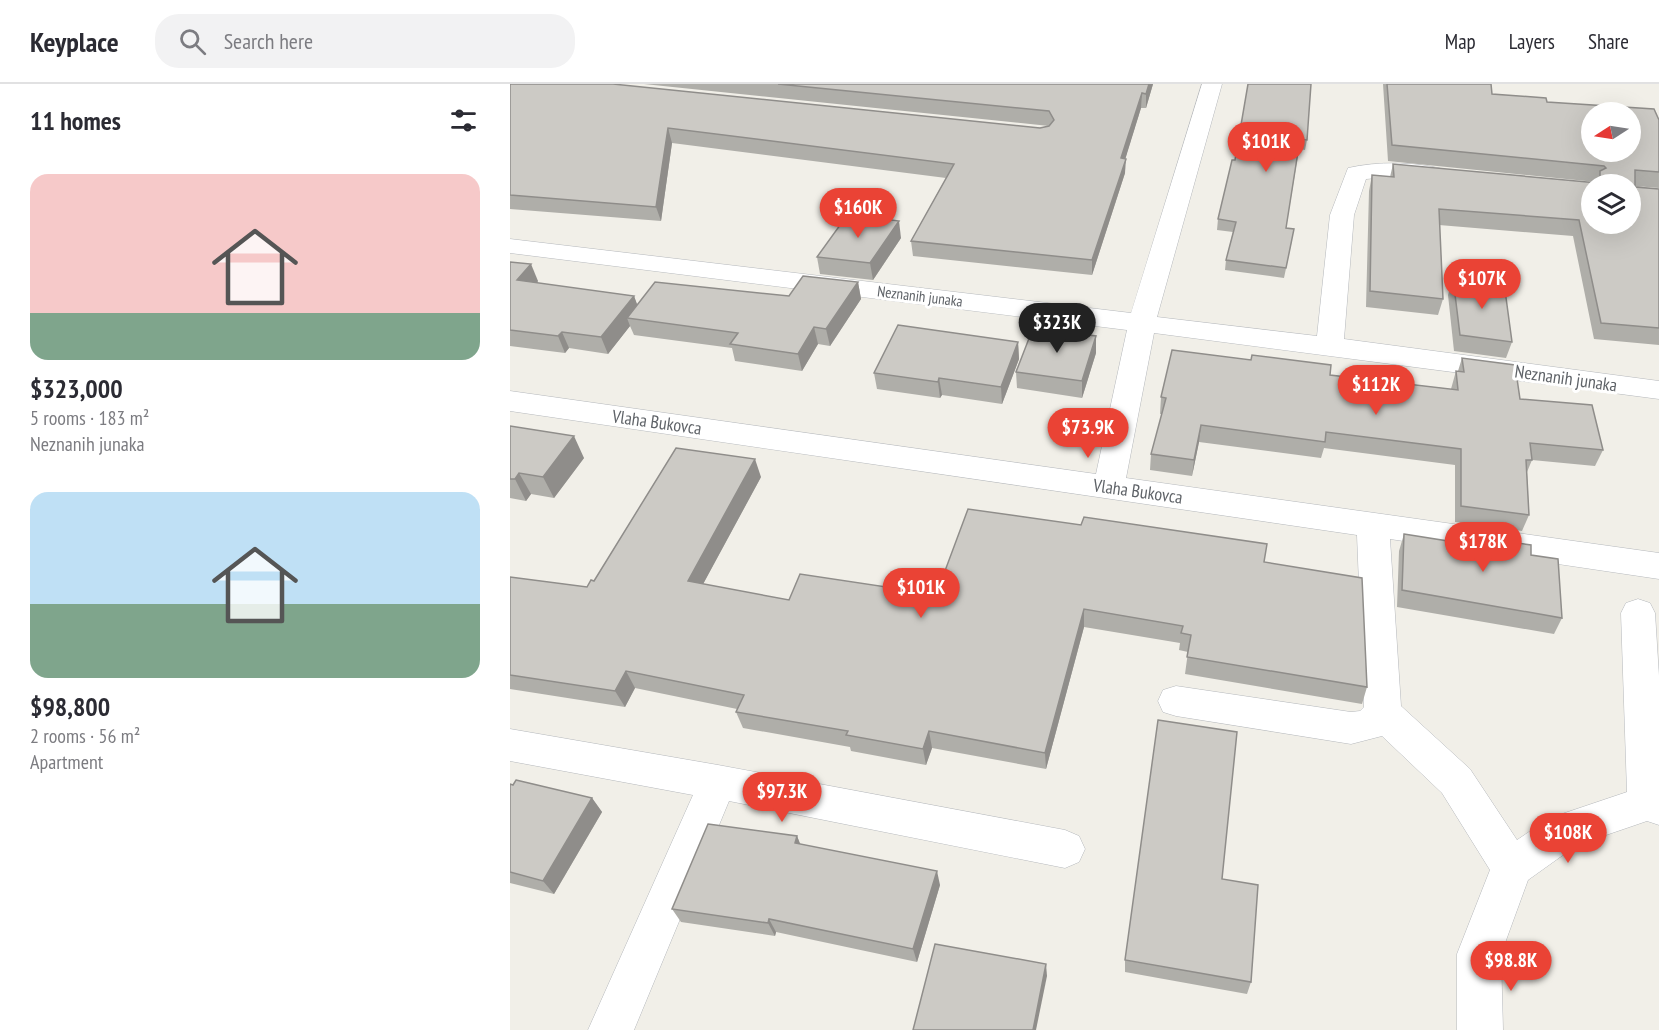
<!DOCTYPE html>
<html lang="en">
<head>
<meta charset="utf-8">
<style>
	body { margin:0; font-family:"PT Sans Narrow",sans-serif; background:#f2f2f3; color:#2b2b33; height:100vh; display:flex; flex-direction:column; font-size:22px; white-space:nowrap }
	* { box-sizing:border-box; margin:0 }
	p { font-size:20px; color:#7c7c81 }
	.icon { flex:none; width:33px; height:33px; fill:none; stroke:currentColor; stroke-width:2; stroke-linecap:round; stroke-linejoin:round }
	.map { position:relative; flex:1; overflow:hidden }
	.sheet { display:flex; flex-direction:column; background:#fff; width:510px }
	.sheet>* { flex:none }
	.needle { width:39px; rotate:258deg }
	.tools { position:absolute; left:1071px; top:18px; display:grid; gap:12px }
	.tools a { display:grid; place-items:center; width:60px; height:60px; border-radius:50%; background:#fff; box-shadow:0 6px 24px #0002; font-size:30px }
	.price { position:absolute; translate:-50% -51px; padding:0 14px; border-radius:21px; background:#ea4335; color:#fff; font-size:20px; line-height:39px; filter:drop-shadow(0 2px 3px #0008) }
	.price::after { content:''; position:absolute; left:50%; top:36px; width:18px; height:14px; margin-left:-9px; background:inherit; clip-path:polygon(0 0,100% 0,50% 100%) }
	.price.selected { background:#222; color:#fff }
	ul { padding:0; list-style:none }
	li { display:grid; align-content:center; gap:12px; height:318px; padding:0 30px }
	li span { display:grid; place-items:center; height:186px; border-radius:18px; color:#555 }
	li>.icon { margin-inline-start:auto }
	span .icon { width:108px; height:108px; fill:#fffc; stroke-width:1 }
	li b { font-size:26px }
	h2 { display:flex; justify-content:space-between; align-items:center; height:72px; padding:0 30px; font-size:26px }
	header { display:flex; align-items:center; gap:36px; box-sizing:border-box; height:84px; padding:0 30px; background:#fff; border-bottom:2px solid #e1e1e2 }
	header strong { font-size:28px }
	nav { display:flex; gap:33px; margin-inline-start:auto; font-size:21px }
	.search { width:420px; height:54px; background:#f2f2f3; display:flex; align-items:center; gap:15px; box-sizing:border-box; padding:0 21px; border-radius:24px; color:#7c7c81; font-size:22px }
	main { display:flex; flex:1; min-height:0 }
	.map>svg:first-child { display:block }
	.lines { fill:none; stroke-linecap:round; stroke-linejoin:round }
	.minor-casing { stroke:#b5b8bc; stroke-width:1 }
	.minor { fill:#fff; fill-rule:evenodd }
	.wall { fill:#afaea9 }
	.shaded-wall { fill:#8f8d8a }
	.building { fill:#cccac5; stroke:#8f8d8a; stroke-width:1.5; fill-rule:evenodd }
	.labels { text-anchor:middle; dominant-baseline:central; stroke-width:6; stroke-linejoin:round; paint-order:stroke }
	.far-street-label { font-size:15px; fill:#5f6368; stroke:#fff }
	.street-label { font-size:18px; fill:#5f6368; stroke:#fff }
</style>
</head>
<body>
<header>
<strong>Keyplace</strong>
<div class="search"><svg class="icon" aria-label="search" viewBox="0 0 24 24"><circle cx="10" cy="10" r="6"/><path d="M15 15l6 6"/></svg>Search here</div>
<nav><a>Map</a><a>Layers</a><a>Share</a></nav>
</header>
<main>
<section class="sheet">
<h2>11 homes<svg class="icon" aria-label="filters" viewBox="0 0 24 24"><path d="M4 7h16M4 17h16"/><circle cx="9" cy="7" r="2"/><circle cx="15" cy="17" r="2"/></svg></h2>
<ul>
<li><span style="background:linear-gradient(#f6c9c9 75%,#7fa58c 0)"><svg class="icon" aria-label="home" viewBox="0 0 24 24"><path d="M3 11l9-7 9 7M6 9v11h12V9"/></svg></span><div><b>$323,000</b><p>5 rooms · 183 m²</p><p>Neznanih junaka</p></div></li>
<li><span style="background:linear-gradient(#bfe0f5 60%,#7fa58c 0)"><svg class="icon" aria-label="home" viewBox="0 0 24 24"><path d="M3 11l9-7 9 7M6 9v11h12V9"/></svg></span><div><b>$98,800</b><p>2 rooms · 56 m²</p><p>Apartment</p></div></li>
</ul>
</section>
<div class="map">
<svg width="1149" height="946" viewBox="0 0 1149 946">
	<rect width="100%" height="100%" fill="#f1efe8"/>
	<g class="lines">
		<defs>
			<g id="minor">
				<path d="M692,0h20l-65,233 160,19 13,-121 18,-47c30,-7 66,-6 95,1l4,5 -4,5 -8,2 -46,-4 -23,2 -12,36 -10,124 315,42v18l-505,-66 -28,145 533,75v26l-269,-40 11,167 69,63 47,71 33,-22 77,-26 -6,-179 5,-10 12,-4 12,4 5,10 4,63v149l-12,-4 -70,24 -49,35 -27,74 2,76h-46v-76l33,-84 -48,-77 -60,-57 -31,8 -175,-28 -13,-4 -5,-11 5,-11 13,-4 175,26 9,-1 4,-4 -7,-172 -847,-124v-20l586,83 31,-144 -617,-77v-14l621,74z"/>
				<path d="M0,645l208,36 347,65 14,6 6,13 -6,13 -14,6 -336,-67 -95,229h-46l105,-235 -183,-34z"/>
			</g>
		</defs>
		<use href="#minor" class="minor-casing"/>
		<use href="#minor" class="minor"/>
	</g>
	<g class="wall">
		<path d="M0,0l530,44 9,-2 -405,-42h509l-7,24h-5l-16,51v14l-33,102 -179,-19 -2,-15 35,-63 -274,-35 -11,78 -151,-12z"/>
		<path d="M738,0l59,56 -2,10 -6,-1 -13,79 6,12 -8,38 -59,-8 1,-10 7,-28 -16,-2 1,-11 17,-59z"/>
		<path d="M873,0h108l1,10 55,8 112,18v68l-24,-2 24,3v156l-65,-6 -21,-103 -134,-11 4,74 -5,16 -72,-8 3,-116 3,-16 18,2 3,-13 202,19 1,-1 -208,-21z"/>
		<path d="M391,154l-28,42 -53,-6 -3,-17z"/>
		<path d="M0,178l28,19 -1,2 97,13 3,9 152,-9 69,-14 3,17 -31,47 -12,-2 -16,27 -67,-10 -3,-13 -98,-13 -4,-9 -22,28 -39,-6 -4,5 -55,-7z"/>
		<path d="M943,194l59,64 -6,16 -52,-7 -6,-56z"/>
		<path d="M508,258l1,17 -17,45 -60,-9 -2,3 -63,-9 -3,-16z"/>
		<path d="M586,269l-14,45 -65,-10 -1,-16z"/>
		<path d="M952,274l58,41 83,51 -8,16 -63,-6 -5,12 2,43 -7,16 -67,-9v-57l-131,-17 -3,10 -122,-16 -7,34 -42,-6 1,-16 11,-40h-2l1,-17 169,-22 121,14 5,-18h2z"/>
		<path d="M0,342l74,32 -30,40 -23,-4 -5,7 -16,-3z"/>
		<path d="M251,393l-58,107 86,16 475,-38 103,125 -5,17 -177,-30 3,-22 -9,-2 1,-7 -96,-16 -38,142 -114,-21 -6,17 -75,-14 -1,-4 -107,-19 -7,-16 1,-3 -102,-21 -10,19 -115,-18v-112l77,10 7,-6z"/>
		<path d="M894,450l54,9 3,-9 70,21 31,63 -8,16 -157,-27 2,-56z"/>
		<path d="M0,700l82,14 10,14 -48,82 -44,-11z"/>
		<path d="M287,752l3,8 140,41 -23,77 -141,-30 -1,4 -94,-14 -9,-13z"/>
		<path d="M615,876l126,22 -4,12 -122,-22z"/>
	</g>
	<g class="shaded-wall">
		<path d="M639,0h4l-7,24v-14z"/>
		<path d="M632,9l-1,15 -20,65v-15z"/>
		<path d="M158,44l4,15 -11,78 -5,-14z"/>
		<path d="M616,75l-1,14 -33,102v-15z"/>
		<path d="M389,137l2,17 -28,42 -3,-17z"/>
		<path d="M21,180l7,17 -13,16 -8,-17z"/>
		<path d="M348,198l3,17 -31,47 -4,-17z"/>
		<path d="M124,212l6,16 -13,6 3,8 -22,28 -7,-17z"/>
		<path d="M304,243l4,17 -16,27 -4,-17z"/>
		<path d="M52,248l7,16 -4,5 -7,-17z"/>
		<path d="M586,252v17l-14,45v-17z"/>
		<path d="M508,258l1,17 -17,45 -1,-17z"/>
		<path d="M429,294l3,17 -2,3 -2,-16z"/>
		<path d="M691,341l-2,17 -7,34 2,-16z"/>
		<path d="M64,352l10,22 -30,40 -11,-21z"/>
		<path d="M245,375l6,18 -66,122 -7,-18z"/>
		<path d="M9,389l12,21 -5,7 -11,-22z"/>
		<path d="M574,525v18l-38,142 -1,-16z"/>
		<path d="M116,587l9,17 -10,19 -10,-16z"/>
		<path d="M419,647l3,17 -6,17 -3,-16z"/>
		<path d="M82,714l10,14 -48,82 -11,-13z"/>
		<path d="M287,752l6,15 -8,-8z"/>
		<path d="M427,787l3,14 -23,77 -4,-13z"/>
		<path d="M259,835l7,13 -1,4 -7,-13z"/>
		<path d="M536,880l1,12 -11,54h-3z"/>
	</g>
	<g class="building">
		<path d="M0,0h103l427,44 9,-2 5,-6 -5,-9 -271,-27h371l-3,10 -4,-1 -21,65 5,1 -34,101 -181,-19 43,-77 -286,-36 -12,79 -146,-12z"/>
		<path d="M738,0h63l-4,56 -7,-1 -14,89 8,1 -8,39 -60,-8 10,-38 -18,-3 14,-59h3z"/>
		<path d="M877,0h104l1,10 54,4 1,4 107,7 5,11v52l-24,-2v17l24,2v139l-58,-5 -22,-103 -140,-11 4,90 -73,-8 2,-116 22,2 -1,-13 205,19 2,-2v-10l6,-3 -2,-2 -212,-21zM1082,28h38v40h-38zM1082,100h38v40h-38z"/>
		<path d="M338,130l51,7 -29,42 -53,-6z"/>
		<path d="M0,178l21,2 -14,16 117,16 -33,41 -39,-5 -4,4 -48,-6z"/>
		<path d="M293,192l55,6 -32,47 -12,-2 -16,27 -68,-10 8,-11 -111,-15 28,-36 134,14z"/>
		<path d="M943,194l51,5 8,59 -52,-7z"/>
		<path d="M388,241l120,17 -17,45 -62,-9 -1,4 -64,-9z"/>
		<path d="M523,244l63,8 -14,45 -66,-9z"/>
		<path d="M662,266l79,10 1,-5 79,10 -1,10 128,15 -2,-19 8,1 -2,-14 53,7 5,34 72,6 11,45 -73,-7 2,17h-6l3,55 -68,-9v-57l-135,-17 -1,10 -124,-17 -7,35 -43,-6 15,-56 -5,-1z"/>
		<path d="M0,342l64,10 -31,41 -24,-4 -4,6h-5z"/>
		<path d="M166,364l79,11 -67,122 101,19 11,-26 106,16 4,-8 29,5 29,-78 113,16 3,-8 183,27 -3,18 98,16 5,109 -180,-30 4,-22 -10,-2 2,-7 -99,-17 -39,144 -116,-22 -6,18 -77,-14 2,-4 -112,-19 8,-17 -118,-24 -11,20 -105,-16v-98l77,10 4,-7 3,1z"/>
		<path d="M894,450l57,9v-9l70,11v10l27,4 4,59 -160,-28z"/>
		<path d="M648,636l79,12 -15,147 36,6 -7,97 -126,-22z"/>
		<path d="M6,696l76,18 -49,83 -33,-9v-88l3,1z"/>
		<path d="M198,740l89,12 -2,7 142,28 -24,78 -144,-30 -1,4 -96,-14z"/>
		<path d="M425,860l111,20 -13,66h-120z"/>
	</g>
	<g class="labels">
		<g class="far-street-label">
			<text transform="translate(410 212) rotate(7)">Neznanih junaka</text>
		</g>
		<g class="street-label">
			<text transform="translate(1056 294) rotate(8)">Neznanih junaka</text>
			<text transform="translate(147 338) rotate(8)">Vlaha Bukovca</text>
			<text transform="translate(628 407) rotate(8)">Vlaha Bukovca</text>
		</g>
	</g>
</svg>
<div class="tools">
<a><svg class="needle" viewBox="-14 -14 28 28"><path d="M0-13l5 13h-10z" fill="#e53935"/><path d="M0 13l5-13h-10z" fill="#7c7c81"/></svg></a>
<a><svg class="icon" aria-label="layers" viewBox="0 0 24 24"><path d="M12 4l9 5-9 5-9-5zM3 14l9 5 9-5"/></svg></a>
</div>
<b class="price" style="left:756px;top:89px">$101K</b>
<b class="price" style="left:348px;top:155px">$160K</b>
<b class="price" style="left:972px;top:226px">$107K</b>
<b class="price selected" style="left:547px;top:270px">$323K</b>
<b class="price" style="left:866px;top:332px">$112K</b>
<b class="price" style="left:578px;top:375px">$73.9K</b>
<b class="price" style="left:973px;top:489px">$178K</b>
<b class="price" style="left:411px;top:535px">$101K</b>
<b class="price" style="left:272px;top:739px">$97.3K</b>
<b class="price" style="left:1058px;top:780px">$108K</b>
<b class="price" style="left:1001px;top:908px">$98.8K</b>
</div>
</main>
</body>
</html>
